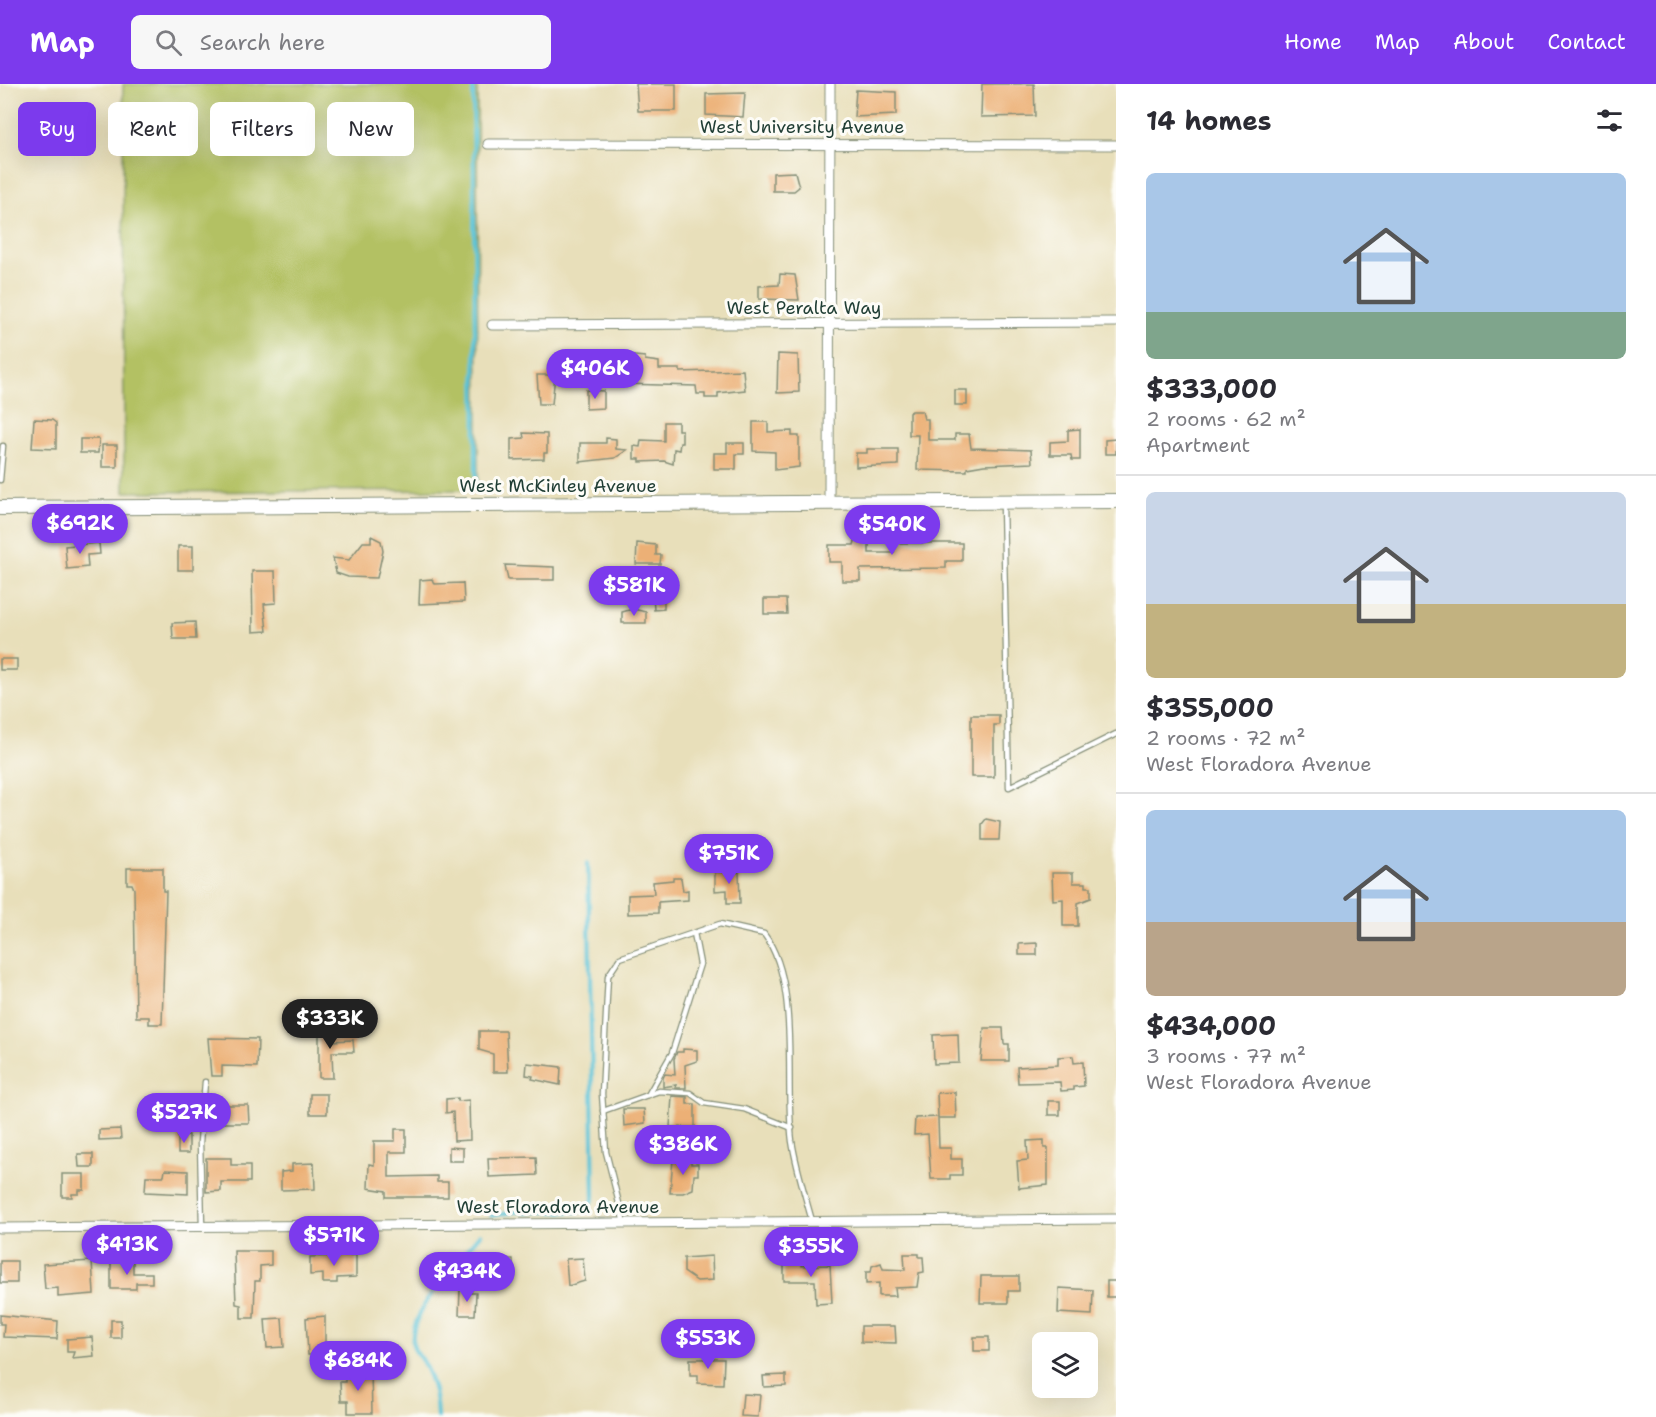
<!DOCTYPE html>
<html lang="en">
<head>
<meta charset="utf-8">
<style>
	body { margin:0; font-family:"Shantell Sans",sans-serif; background:#f7f7f7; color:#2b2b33; height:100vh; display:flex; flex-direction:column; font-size:22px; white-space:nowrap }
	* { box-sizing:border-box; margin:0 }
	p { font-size:20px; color:#7c7c81 }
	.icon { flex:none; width:33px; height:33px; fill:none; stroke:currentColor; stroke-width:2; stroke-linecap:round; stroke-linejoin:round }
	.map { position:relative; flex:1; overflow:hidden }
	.drawer { display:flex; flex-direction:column; background:#fff; width:540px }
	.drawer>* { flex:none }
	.guide { position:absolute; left:18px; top:18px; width:570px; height:54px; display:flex; gap:12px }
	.controls { position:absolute; left:1032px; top:1248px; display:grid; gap:12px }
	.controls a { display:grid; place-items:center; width:66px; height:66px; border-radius:9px; background:#fff; box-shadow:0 6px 24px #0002; font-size:30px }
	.price { position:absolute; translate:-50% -51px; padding:0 14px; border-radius:21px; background:#7c3aed; color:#fff; font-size:20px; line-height:39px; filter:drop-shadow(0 2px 3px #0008) }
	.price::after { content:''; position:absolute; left:50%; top:36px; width:18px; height:14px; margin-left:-9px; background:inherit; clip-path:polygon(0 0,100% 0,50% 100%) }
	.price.on { background:#222; color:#fff }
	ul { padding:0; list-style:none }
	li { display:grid; align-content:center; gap:12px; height:318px; padding:0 30px }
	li+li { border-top:2px solid #e1e1e2 }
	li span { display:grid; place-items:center; height:186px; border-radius:9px; color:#555 }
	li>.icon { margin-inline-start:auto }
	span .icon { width:108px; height:108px; fill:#fffc; stroke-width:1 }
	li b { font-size:26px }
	h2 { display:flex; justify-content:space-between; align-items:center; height:72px; padding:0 30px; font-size:26px }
	.chip { padding:0 21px; border-radius:9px; background:#fff; box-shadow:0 6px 24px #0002; font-size:21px; line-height:54px }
	.chip.on { background:#7c3aed; color:#fff }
	header { display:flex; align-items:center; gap:36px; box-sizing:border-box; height:84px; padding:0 30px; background:#7c3aed; color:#fff }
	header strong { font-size:28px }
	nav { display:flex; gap:33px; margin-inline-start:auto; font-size:21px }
	.search { width:420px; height:54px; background:#f7f7f7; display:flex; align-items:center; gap:15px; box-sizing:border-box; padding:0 21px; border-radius:9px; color:#7c7c81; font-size:22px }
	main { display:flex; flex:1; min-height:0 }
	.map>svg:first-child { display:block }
	.green { fill:#b3c163; stroke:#697f4c; stroke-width:1.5 }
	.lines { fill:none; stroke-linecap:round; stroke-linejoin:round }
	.stream { stroke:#5dc5d9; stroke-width:4 }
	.building { fill:#ecb076 }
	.service-casing { stroke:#848e77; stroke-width:7 }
	.minor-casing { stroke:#848e77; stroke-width:11 }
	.secondary-casing { stroke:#848e77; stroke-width:16 }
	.service { stroke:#fff; stroke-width:4.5 }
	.minor { stroke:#fff; stroke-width:9 }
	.secondary { stroke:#fff; stroke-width:14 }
	.labels { text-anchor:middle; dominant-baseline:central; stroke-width:6; stroke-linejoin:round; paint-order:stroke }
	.street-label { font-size:18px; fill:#1f3d34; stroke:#fdfcf7 }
</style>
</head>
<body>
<header>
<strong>Map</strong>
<div class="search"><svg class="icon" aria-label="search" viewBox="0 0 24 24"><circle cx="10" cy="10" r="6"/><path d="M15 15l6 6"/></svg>Search here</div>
<nav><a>Home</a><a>Map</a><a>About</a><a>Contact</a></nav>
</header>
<main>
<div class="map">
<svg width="1116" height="1333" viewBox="0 0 1116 1333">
	<rect width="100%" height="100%" fill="#fdfcf7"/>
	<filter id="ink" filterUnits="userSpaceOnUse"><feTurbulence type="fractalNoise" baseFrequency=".0167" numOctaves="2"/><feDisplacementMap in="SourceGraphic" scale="12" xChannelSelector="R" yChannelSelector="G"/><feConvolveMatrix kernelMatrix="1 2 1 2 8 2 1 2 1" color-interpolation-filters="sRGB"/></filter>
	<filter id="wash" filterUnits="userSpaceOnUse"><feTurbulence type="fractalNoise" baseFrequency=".008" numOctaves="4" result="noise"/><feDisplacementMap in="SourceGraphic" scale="24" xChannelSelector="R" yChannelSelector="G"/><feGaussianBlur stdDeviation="1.35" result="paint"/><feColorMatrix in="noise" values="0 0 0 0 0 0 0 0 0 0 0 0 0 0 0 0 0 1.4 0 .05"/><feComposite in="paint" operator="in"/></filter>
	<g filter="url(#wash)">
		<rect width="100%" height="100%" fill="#e8dfba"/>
		<path class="green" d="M123,0h354l1,406 -354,2z"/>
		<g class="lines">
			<g class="stream">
				<path d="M473,0l3,401"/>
				<path d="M491,1132l22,-4h66l10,-5 5,-9 -6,-335"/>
				<path d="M437,1333c0,-20 -4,-35 -13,-53 -3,-6 -8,-11 -10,-16 -11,-32 47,-90 66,-114"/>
			</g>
		</g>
		<g id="blocks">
			<g class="building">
				<path d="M636,0h40v27h-38z"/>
				<path d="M982,0h52l1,32 -54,1z"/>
				<path d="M856,6l40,2v23l-42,2z"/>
				<path d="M745,9l-2,24 -37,-2v-21z"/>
				<path d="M795,88l4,15 -5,4h-21v-18z"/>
				<path d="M780,190l15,1 4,25 -40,-1v-13l20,-1z"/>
				<path d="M778,270l20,1 1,37 -22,1z"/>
				<path d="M624,271l21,2v3l14,2v7h21v3l63,-2 2,20 -27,3v5h-13v-4h-8l-1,-8 -72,-2z"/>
				<path d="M537,291h18l-3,29h-13z"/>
				<path d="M586,306l18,1v17l-18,1z"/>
				<rect x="955" y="306" width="12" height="15"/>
				<path d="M912,327h10l2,8h4v21h27v-6h14l2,14 60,2 1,13 -48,2 -17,3v3l-50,-1 1,-35h-9v-22z"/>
				<path d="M34,335l18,1 4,3v26l-24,-1z"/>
				<path d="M664,338h14v8h4v13h-2l-1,7 -5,-1 -1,15 -9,-3 -24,1v-3h-6v-13l6,1 1,-7 23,1z"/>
				<path d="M753,338h15v10l24,-1v5h7v31l-24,3v-18l-22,-1z"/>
				<path d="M1080,345v31h-8l-1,-5h-21v-13l18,-1v-11z"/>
				<path d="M523,349l24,1v19h-3v6l-33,1v-21l13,-1z"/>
				<path d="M606,354l10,1v10l11,1 -12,8 -35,4v-19h26z"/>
				<path d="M80,355h19l-1,14h-18z"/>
				<path d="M1116,355v15h-11v-14z"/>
				<path d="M727,359h17v11h-8v15h-22v-16h13z"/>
				<rect x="102" y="361" width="15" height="22"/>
				<path d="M867,365h31v16l-42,2v-14h11z"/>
				<path d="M858,447h11v22h25v-10h68v18h-16v7l-86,1v12h-18v-19h-13v-17h25z"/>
				<path d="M371,452l10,5 2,10 -6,27 -29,-1 -12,-4 -3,-15 16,2 14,-18h8z"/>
				<path d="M99,459l1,11 -13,1 1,12 -21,2 -2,-23z"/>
				<path d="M637,459l19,2v10h5l-1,9h-24z"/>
				<rect x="178" y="462" width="15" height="24"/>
				<path d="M505,481l49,2v13h-46z"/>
				<path d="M670,486l1,13 -16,1v-13z"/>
				<path d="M252,487h23l1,32 -12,1 3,27 -14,1z"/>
				<path d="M606,493h13l-1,10h-10z"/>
				<path d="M432,495l2,5 29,-1 1,19 -45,2 1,-24z"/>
				<path d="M653,512h11v13l-10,1z"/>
				<path d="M764,515h22l1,15h-23z"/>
				<path d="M633,525l13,3v11h-24v-11z"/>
				<path d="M195,538l1,17h-23l-1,-16z"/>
				<rect x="0" y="575" width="17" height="11"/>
				<path d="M971,631h28v10h-5v52h-23z"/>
				<path d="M986,735l14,3 -1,18h-17v-16z"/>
				<path d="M127,784h36v23h3l-4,133h-13v-7h-13l-2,-128 -2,-5h-5z"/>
				<path d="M715,788h24l1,31h-13v-13l-12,1z"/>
				<path d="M1052,789h21v10h13v4h5v11l-13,5v23h-15v-27l-10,1z"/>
				<path d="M673,794h8l2,13 5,-1v10l-30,2v11l-30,1v-19l26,-1 -1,-12 20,-2z"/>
				<path d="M1037,859v12h-18v-11z"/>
				<path d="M319,941h13v16l21,-1 1,12h-22l1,26h-14z"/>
				<path d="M984,944h19l1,16h5v17h-28z"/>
				<path d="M479,947h27l2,41h-15v-18l-14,-4z"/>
				<path d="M958,950l1,29 -25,1 -1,-29z"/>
				<path d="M208,954l50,1 -1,28 -35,-1v10h-11z"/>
				<path d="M683,965l14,1v11l-12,4 1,23h-11l1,-3 -13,2v-9l2,-4 10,1 -1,-16 3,-7h6z"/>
				<path d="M1073,972l1,7 9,-1 1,24 -10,1v3l-13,1 -1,-9 -42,1 -1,-16 41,-2v-8z"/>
				<path d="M527,979l34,4 -1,18 -28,-6 1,-3 -7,-1z"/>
				<path d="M955,1008l1,26h-18l1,30h12v11h11v16h-12v4h-19l-3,-45 -14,1 1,-17 23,-1 -1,-24z"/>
				<rect x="310" y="1010" width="17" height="20"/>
				<path d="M672,1012l15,1v7h8v23h-25z"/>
				<path d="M458,1014v3l11,-1 1,40 -16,1 -1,-29 -7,1v-14z"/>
				<rect x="1048" y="1017" width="12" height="14"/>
				<path d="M221,1021h27l1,18h-28z"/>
				<path d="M623,1025h21l1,14 -21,3z"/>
				<path d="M120,1045l1,10 -22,1v-10z"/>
				<path d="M395,1045h11v23h-17v25l48,-1v6h11v15h-62v-6l-18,-3 1,-24 5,1v-24h21z"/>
				<rect x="178" y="1051" width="11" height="18"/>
				<path d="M1044,1056v8h4v37l-29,3 -2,-27 11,-1 -1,-19z"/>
				<path d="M449,1063l14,1v13h-14z"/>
				<path d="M78,1070h15v13h-14z"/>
				<path d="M536,1073l1,18 -48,2 -1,-19z"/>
				<path d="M206,1074h25v7h19v17h-29v9l-15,1z"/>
				<path d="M673,1076h18v4h7v11h-4l-1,14 -10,4h-13z"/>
				<path d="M314,1079l1,26 -34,1v-18l11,-1v-7z"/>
				<path d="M165,1086l23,1v23l-43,-2 1,-16h18z"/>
				<path d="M62,1090h22v16h-5v4h-7v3h-10z"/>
				<path d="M234,1167h37v14l-11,1v15h-5l-1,37h-13v-13l-5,-1z"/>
				<path d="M904,1170h15v3h4l1,15 -5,1 -2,14 -22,1 1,8h-17v-13l-13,1v-12h5l1,-6 9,-3 2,6 22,1z"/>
				<path d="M356,1171v22l-19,1v5h-14v-9l-13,1v-18z"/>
				<path d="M712,1172l1,24 -16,1 -13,-9v-14z"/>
				<path d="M583,1174l2,23 -17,5 -2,-27z"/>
				<path d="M497,1175h16v20l-16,1z"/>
				<path d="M784,1175h18v7l28,-1 2,38 -16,1 -1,-23h-31z"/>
				<rect x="0" y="1177" width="17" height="22"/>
				<path d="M92,1177l2,33 -36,3v-9l-13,1 -2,-25z"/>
				<path d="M111,1177h22v12h19v10h-16v6h-25z"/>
				<path d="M981,1192h38v15h-11v12h-28z"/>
				<rect x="1107" y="1197" width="9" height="16"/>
				<path d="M1059,1204l34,2 -1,25 -34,-2z"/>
				<path d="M460,1205h12l-2,4h6l-1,22h-16z"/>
				<path d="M0,1231l58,6 -1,18 -54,-2 1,-13h-4z"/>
				<path d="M325,1232v38l-17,1 -2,-37z"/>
				<path d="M282,1234l2,29 -17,1 -2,-29z"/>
				<rect x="111" y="1236" width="10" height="18"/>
				<path d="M861,1242h34l1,17 -35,-1z"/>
				<path d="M92,1253l2,19 -22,2 2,-6h-7v-13z"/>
				<rect x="974" y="1253" width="15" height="14"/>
				<path d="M690,1275h34l-1,25 -25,-1v-8h-8z"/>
				<path d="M371,1288l1,41h-24v-12h-7l-1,-19h5v-9z"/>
				<path d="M786,1291v11l-22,1 -1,-11z"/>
				<path d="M743,1310l17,1 -2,22 -17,-1z"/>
			</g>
		</g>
	</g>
	<g filter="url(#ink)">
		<use href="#blocks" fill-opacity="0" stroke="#848e77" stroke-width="1.5"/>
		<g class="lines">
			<defs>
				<g id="service">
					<path d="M0,396l3,-34"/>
					<path d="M1003,421l6,282 107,-53"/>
					<path d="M648,1011l24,-42 28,-89 -6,-31"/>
					<path d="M603,1027l56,-20 31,2 14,10 40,6 48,19"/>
					<path d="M624,1139l-18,-71 -4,-58 6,-118 12,-18 100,-34 44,10c37,50 20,146 28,207 4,26 13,54 20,80"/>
					<path d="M202,1142l-2,-84 5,-60"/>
				</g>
				<g id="minor">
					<path d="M488,60l628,1"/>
					<path d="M492,241l624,-3"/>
					<path d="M829,418l1,-418"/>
					<path d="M0,1144l1116,-9"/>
				</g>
				<path id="secondary" d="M0,424l1116,-7"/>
			</defs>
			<use href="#service" class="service-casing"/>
			<use href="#minor" class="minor-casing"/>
			<use href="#secondary" class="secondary-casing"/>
			<use href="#service" class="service"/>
			<use href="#minor" class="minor"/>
			<use href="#secondary" class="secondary"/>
		</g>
	</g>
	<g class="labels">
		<g class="street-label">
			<text x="802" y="43">West University Avenue</text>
			<text x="804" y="224">West Peralta Way</text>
			<text x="558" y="402">West McKinley Avenue</text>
			<text x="558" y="1123">West Floradora Avenue</text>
		</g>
	</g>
</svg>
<div class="controls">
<a><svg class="icon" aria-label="layers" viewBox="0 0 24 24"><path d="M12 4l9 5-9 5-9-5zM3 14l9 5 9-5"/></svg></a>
</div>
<b class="price" style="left:595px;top:316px">$406K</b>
<b class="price" style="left:80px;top:471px">$692K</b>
<b class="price" style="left:892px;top:472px">$540K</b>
<b class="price" style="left:634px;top:533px">$581K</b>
<b class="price" style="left:729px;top:801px">$751K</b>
<b class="price on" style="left:330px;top:966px">$333K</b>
<b class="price" style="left:184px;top:1060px">$527K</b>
<b class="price" style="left:683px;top:1092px">$386K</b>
<b class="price" style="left:334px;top:1183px">$571K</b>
<b class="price" style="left:127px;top:1192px">$413K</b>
<b class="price" style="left:811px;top:1194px">$355K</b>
<b class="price" style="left:467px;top:1219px">$434K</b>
<b class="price" style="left:708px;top:1286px">$553K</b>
<b class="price" style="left:358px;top:1308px">$684K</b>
<div class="guide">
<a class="chip on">Buy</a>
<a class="chip">Rent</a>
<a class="chip">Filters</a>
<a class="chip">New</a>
</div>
</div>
<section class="drawer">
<h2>14 homes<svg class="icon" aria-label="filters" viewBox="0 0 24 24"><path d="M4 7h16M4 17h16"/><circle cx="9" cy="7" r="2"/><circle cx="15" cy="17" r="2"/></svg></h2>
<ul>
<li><span style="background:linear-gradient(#a9c7e8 75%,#7fa58c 0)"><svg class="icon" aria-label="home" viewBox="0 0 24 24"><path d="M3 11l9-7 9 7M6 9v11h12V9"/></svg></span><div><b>$333,000</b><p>2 rooms · 62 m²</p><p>Apartment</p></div></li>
<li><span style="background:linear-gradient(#c9d6e8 60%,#c2b280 0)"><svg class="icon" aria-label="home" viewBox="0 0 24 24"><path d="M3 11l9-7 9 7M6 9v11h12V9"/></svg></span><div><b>$355,000</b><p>2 rooms · 72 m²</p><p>West Floradora Avenue</p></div></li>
<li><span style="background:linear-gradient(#a9c7e8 60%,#b9a48a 0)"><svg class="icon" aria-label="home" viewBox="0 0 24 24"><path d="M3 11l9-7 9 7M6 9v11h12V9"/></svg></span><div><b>$434,000</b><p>3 rooms · 77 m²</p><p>West Floradora Avenue</p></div></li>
</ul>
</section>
</main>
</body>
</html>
